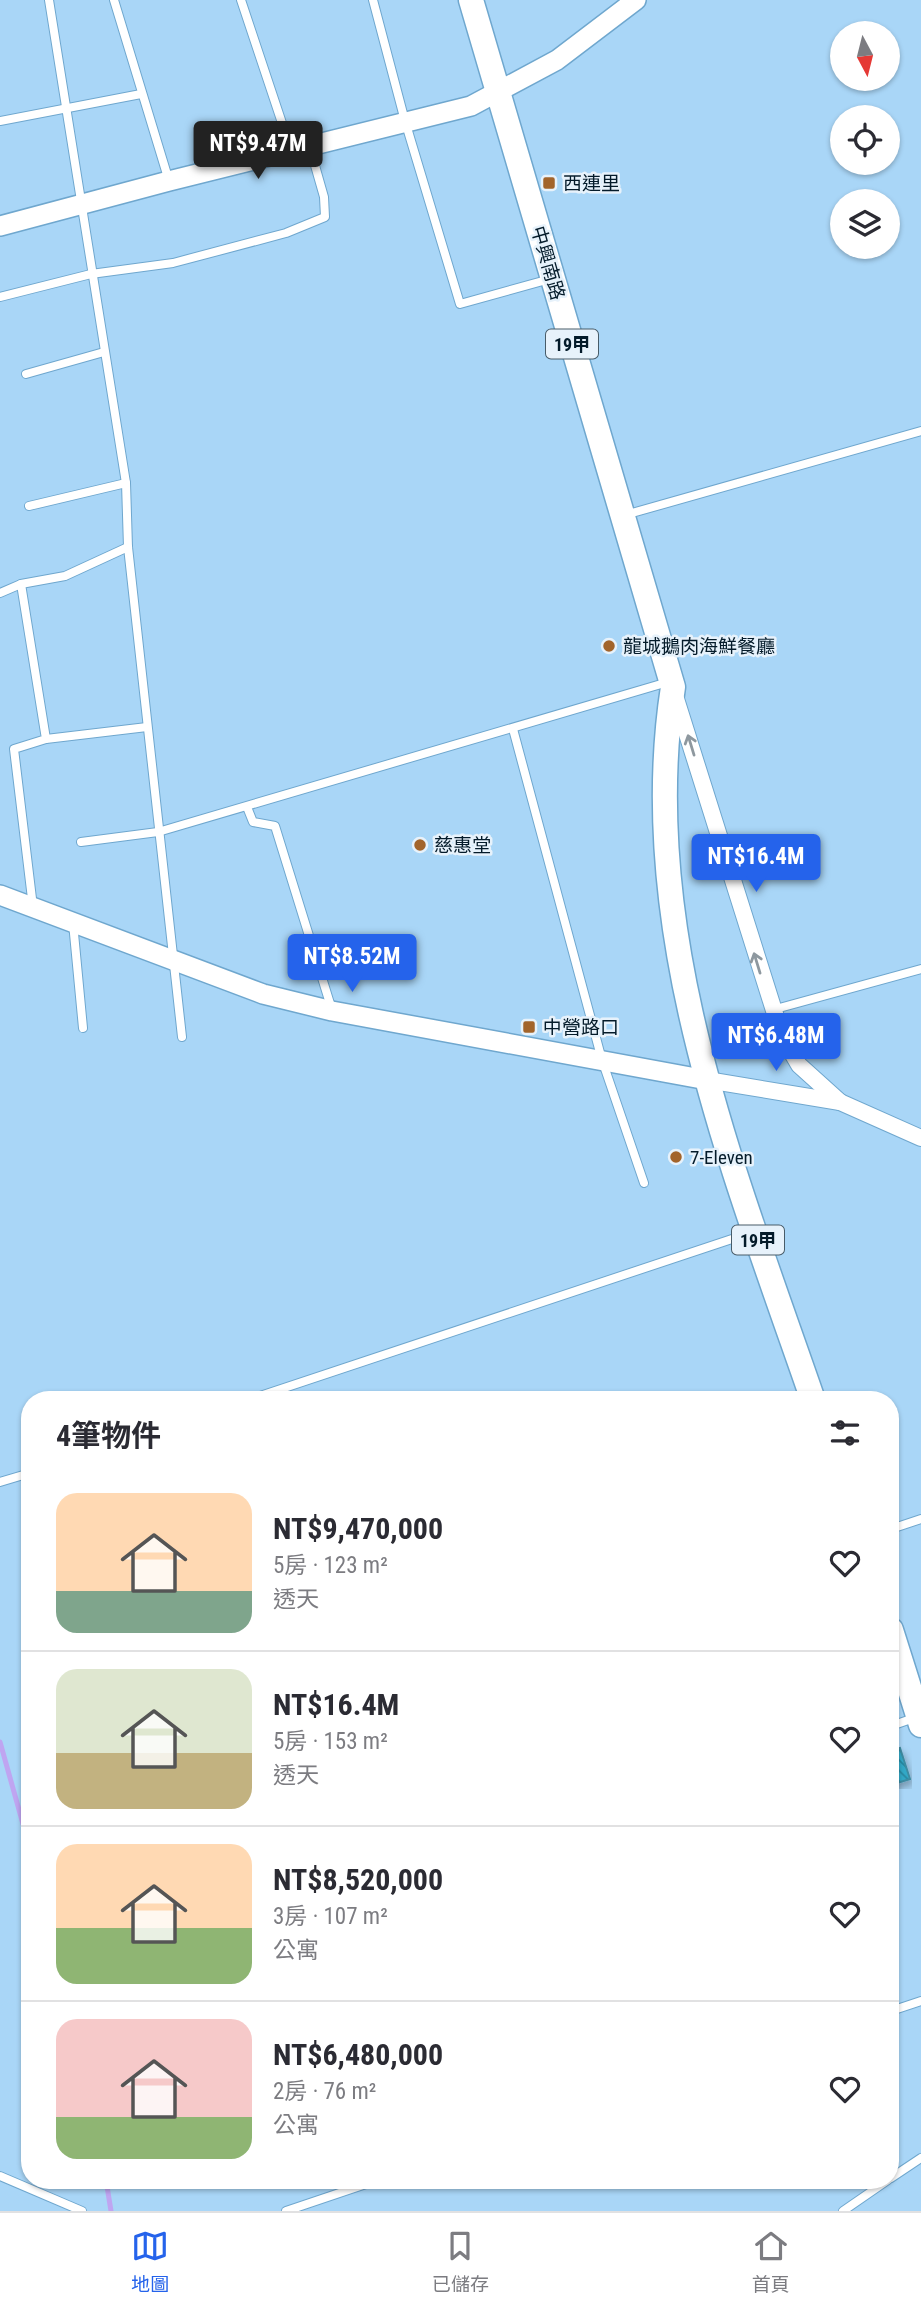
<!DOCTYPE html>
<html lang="zh-TW">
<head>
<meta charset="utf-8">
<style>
	body { margin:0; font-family:"Roboto Condensed","Noto Sans TC",sans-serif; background:#f2f2f3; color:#2b2b33; height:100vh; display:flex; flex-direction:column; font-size:26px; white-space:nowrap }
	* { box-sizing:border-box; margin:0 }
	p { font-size:23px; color:#7c7c81 }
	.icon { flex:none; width:38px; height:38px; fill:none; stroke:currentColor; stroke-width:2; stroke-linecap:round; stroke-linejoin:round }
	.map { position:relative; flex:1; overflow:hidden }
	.sheet { position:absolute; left:21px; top:1391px; width:878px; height:798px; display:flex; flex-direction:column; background:#fff; border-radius:28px; box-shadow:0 2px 5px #0004 }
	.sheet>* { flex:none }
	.needle { width:46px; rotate:173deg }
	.fabs { position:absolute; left:830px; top:21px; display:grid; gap:14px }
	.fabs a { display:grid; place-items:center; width:70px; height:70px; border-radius:50%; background:#fff; box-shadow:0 2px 5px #0004; font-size:35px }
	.price { position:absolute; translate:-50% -60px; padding:0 16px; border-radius:7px; background:#2563eb; color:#fff; font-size:23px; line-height:46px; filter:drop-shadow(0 2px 4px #0008) }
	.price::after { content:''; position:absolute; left:50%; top:42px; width:21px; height:16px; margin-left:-10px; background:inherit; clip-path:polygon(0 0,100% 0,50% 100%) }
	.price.current { background:#222; color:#fff }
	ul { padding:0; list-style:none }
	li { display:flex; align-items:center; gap:21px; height:175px; padding:0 35px }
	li+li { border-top:2px solid #e1e1e2 }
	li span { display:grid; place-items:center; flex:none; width:196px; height:140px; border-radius:21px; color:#555 }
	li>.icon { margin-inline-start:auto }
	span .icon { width:84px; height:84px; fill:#fffc; stroke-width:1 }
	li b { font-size:30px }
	h2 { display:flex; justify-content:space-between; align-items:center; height:84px; padding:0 35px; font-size:30px }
	.menu { display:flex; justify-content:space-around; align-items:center; height:98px; border-top:2px solid #e1e1e2; background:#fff; font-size:19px; color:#7c7c81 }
	.menu a { display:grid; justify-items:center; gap:4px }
	.menu .current { color:#2563eb }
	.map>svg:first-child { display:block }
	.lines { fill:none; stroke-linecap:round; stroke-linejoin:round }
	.stream { stroke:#bfa5f1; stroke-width:5 }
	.building { fill:url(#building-back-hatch); stroke:#3e8ba1; stroke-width:2; filter:url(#shadow) }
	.service-casing { stroke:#6fa7ce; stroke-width:10 }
	.minor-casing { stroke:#6fa7ce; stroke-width:18 }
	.tertiary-casing { stroke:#6fa7ce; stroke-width:22 }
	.primary-casing { stroke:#6fa7ce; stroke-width:27 }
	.service { stroke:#fff; stroke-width:8 }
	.minor { stroke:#fff; stroke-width:16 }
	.tertiary { stroke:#fff; stroke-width:19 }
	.primary { stroke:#fff; stroke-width:24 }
	.oneway { stroke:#8e989f }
	.poi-dot { fill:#a2642b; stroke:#e7f2fb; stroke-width:2.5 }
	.labels { text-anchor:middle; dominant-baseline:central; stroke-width:5; stroke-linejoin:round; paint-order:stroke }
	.shield { fill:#e7f2fb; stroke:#485c69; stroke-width:2 }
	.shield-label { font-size:18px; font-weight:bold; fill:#041b2a }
	.poi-label { font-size:19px; fill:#041b2a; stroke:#e7f2fb; text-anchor:start }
	.street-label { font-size:19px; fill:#041b2a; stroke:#e7f2fb }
</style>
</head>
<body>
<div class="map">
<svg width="921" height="2211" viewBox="0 0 921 2211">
	<defs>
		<pattern id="building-back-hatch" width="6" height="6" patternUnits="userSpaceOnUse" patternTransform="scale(1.75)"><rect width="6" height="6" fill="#31a8c6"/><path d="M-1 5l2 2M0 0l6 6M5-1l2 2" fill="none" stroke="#2788a1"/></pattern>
		<filter id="shadow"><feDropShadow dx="3" dy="5" stdDeviation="3.5" flood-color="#0004"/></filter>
	</defs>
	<rect width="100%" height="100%" fill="#a9d6f7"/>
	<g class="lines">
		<g class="stream">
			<path d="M0,1742l30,107"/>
			<path d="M106,2180l5,31"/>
		</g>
	</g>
	<path class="building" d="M900,1748l10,31 -19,6v-35z"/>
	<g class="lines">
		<defs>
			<g id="service">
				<path d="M49,0l77,483 2,64 54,490"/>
				<path d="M114,0l55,181"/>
				<path d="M241,0l50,150"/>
				<path d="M373,0l32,121 55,183 90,-25"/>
				<path d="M0,121l141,-27"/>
				<path d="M0,297l91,-23 82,-11 113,-30 39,-16 -1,-20 -14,-49"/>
				<path d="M26,374l78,-22"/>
				<path d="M29,506l97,-23"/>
				<path d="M625,515l296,-84"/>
				<path d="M21,584l25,155 -32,10 19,158"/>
				<path d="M0,593l21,-9 44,-8 63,-29"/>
				<path d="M513,729l89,331 42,123"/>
				<path d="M46,739l101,-12"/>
				<path d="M247,807l6,15 22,4 57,184"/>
				<path d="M81,842l77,-10 510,-150"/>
				<path d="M73,923l10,105"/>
				<path d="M772,1010l149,-41"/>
				<path d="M248,1400l502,-167"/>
				<path d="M0,1482l30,-9"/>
				<path d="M891,1529l30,-10"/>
				<path d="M891,1726l23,-8"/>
				<path d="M891,2011l30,-10"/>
				<path d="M0,2176l82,35"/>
				<path d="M891,2178l30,-20"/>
				<path d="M286,2211l92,-31"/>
				<path d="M843,2211l45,-31"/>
			</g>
			<g id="minor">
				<path d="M676,699l106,337 17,29 41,37"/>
				<path d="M707,1080l133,22 81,36"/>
			</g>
			<g id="tertiary">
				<path d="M0,226l169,-45 302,-75 86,-46 79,-60"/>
				<path d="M0,895l263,99 69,17 375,69"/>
			</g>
			<g id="primary">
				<path d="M471,0l202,687c-38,244 62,487 140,713"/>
				<path d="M891,1630l30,95"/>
			</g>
		</defs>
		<use href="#service" class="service-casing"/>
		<use href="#minor" class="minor-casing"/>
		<use href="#tertiary" class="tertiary-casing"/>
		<use href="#primary" class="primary-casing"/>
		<use href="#service" class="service"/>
		<use href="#minor" class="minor"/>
		<use href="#tertiary" class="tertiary"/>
		<use href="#primary" class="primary"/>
	</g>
	<defs><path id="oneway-shaft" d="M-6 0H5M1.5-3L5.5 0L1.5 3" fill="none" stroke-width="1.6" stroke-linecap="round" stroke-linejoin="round" transform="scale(1.75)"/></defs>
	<g class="oneway">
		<use href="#oneway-shaft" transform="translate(691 745) rotate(-107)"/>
		<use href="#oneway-shaft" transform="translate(757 963) rotate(-107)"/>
	</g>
	<g class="poi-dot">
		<rect x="542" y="176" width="14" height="14" rx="3.5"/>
		<circle cx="609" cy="646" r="7"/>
		<circle cx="420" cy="845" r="7"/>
		<rect x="522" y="1020" width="14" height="14" rx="3.5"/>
		<circle cx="676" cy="1157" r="7"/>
	</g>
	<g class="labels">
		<g class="shield">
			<rect x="546" y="329.5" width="52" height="29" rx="5"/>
			<rect x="732" y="1225.5" width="52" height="29" rx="5"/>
		</g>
		<g class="shield-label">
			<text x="572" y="344">19甲</text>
			<text x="758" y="1240">19甲</text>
		</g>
		<g class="poi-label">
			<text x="563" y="183">西連里</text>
			<text x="623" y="646">龍城鵝肉海鮮餐廳</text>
			<text x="434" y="845">慈惠堂</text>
			<text x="543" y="1027">中營路口</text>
			<text x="690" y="1157">7-Eleven</text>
		</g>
		<g class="street-label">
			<text transform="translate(548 263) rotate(74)">中興南路</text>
		</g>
	</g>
</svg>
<div class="fabs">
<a><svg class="needle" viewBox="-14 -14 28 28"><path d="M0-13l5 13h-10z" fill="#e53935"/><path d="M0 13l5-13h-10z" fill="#7c7c81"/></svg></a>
<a><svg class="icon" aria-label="locate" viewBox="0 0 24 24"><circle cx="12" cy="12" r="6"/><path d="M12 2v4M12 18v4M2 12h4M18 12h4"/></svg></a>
<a><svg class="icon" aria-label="layers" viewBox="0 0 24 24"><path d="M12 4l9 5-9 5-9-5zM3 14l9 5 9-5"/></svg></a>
</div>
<b class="price current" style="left:258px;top:181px">NT$9.47M</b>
<b class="price" style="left:756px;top:894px">NT$16.4M</b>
<b class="price" style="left:352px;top:994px">NT$8.52M</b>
<b class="price" style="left:776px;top:1073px">NT$6.48M</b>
<section class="sheet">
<h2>4筆物件<svg class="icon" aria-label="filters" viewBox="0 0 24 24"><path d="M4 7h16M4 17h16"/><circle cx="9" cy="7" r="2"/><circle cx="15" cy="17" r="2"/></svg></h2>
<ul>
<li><span style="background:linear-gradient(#ffd9b3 70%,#7fa58c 0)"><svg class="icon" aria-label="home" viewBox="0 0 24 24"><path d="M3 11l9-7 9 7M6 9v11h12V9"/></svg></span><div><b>NT$9,470,000</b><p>5房 · 123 m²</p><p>透天</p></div><svg class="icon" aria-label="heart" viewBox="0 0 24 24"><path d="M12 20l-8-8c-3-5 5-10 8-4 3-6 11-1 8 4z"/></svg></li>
<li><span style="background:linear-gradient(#dfe7d0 60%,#c2b280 0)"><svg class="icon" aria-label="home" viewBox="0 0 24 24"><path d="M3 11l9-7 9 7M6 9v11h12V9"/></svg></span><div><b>NT$16.4M</b><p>5房 · 153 m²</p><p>透天</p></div><svg class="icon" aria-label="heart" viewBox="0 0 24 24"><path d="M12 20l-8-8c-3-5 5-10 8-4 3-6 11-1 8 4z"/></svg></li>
<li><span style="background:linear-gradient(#ffd9b3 60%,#8fb573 0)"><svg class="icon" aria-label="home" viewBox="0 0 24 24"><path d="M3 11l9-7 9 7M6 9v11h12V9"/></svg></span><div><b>NT$8,520,000</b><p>3房 · 107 m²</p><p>公寓</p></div><svg class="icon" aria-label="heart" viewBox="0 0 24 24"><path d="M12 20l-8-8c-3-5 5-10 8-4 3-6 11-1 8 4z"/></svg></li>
<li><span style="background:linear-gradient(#f6c9c9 70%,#8fb573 0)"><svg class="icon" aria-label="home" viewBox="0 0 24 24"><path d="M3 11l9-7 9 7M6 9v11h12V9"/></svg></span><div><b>NT$6,480,000</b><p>2房 · 76 m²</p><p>公寓</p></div><svg class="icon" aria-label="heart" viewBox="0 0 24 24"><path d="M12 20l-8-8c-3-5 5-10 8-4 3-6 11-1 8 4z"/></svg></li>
</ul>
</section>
</div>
<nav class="menu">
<a class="current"><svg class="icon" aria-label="map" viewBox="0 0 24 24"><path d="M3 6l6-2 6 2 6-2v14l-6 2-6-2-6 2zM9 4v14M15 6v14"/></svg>地圖</a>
<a><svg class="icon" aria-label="saved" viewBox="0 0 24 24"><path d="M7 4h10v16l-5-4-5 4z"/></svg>已儲存</a>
<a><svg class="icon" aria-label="home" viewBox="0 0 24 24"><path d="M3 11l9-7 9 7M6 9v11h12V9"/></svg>首頁</a>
</nav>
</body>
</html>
